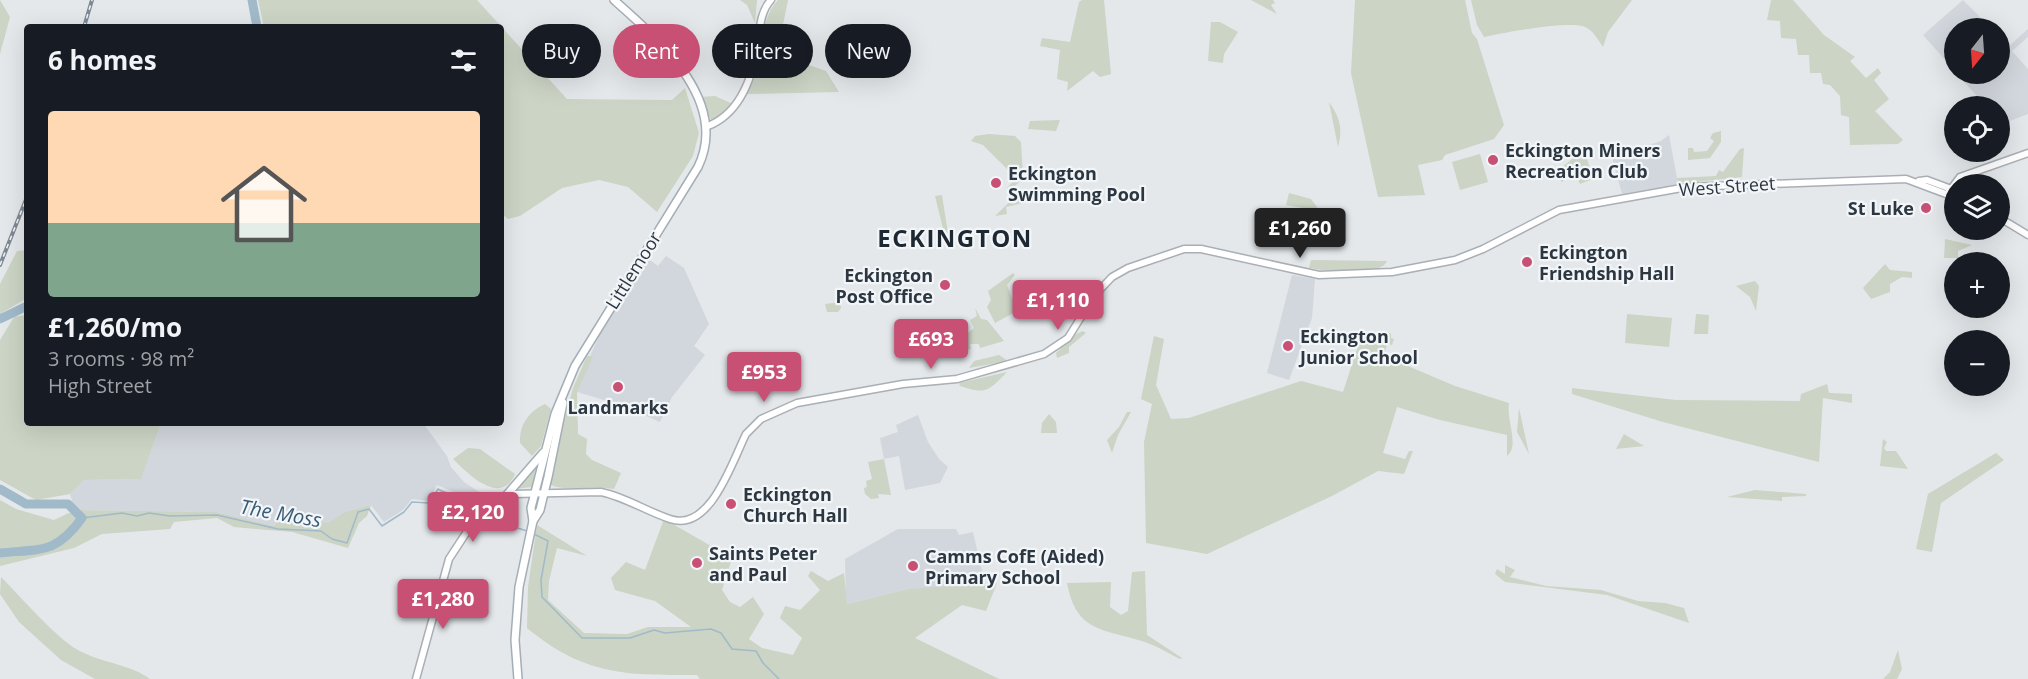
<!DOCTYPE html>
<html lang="en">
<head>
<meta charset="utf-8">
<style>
	body { margin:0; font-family:"Open Sans",sans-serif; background:#242831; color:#f1f3f6; height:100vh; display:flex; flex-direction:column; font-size:22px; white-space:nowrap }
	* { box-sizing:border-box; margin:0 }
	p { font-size:20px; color:#9ea1a6 }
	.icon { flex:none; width:33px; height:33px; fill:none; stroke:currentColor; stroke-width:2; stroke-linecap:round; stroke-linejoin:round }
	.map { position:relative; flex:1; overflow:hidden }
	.sheet { position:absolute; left:24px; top:24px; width:480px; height:402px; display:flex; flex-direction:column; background:#171b24; border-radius:6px; box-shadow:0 6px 24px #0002 }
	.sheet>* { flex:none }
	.banner { position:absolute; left:522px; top:24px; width:570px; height:54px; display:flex; gap:12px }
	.needle { width:39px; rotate:197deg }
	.buttons { position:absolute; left:1944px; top:18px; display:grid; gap:12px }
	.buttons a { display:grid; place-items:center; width:66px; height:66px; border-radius:50%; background:#171b24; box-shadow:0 6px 24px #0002; font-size:30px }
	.price { position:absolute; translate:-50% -51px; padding:0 14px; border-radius:6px; background:#c85074; color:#fff; font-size:20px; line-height:39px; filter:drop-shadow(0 2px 3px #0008) }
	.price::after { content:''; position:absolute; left:50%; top:36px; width:18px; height:14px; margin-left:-9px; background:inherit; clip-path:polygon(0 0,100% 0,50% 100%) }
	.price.selected { background:#222; color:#fff }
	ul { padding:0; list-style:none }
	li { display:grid; align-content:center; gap:12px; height:318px; padding:0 24px }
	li+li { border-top:2px solid #363941 }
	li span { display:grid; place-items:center; height:186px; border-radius:6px; color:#555 }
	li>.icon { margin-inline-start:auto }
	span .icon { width:108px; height:108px; fill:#fffc; stroke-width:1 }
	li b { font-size:26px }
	h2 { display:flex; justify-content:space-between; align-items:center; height:72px; padding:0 24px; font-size:26px }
	.tag { padding:0 21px; border-radius:27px; background:#171b24; box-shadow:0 6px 24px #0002; font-size:21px; line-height:54px }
	.tag.selected { background:#c85074; color:#fff }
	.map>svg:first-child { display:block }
	.built { fill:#d2d7dd }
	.green { fill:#cbd4c5 }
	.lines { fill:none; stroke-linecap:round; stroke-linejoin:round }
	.stream { stroke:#a1bac9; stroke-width:1.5 }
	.river { stroke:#a1bac9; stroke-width:9 }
	.secondary-casing { stroke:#a9afb5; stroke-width:9 }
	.primary-casing { stroke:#a3aeb6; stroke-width:10 }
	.secondary { stroke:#fff; stroke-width:6 }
	.primary { stroke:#fff; stroke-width:7 }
	.rail-casing { stroke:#7e8994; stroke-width:4 }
	.rail { stroke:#f3f6f8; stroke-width:1.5; stroke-dasharray:4.5; stroke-linecap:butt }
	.poi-dot { fill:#c85074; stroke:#f3f6f8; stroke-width:2 }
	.labels { text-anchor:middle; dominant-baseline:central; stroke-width:4.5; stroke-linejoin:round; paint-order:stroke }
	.poi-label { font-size:18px; font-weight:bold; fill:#2c3742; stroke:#f3f6f8; text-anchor:start }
	.street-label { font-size:18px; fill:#2c3742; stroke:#f3f6f8 }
	.water-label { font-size:20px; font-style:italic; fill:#385c75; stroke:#f3f6f8 }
	.district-label { font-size:24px; font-weight:bold; letter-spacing:1.5px; fill:#1e2833; stroke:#f3f6f8 }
</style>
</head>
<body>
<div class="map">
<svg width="2028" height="679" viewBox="0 0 2028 679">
	<rect width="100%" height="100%" fill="#e4e8eb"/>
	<g class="built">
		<path d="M1963,0l28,28h-37v42l-31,-35z"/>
		<path d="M2028,29v8l-16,14 16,18v45l-26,10 -2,-18h-14l-29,-32h43v-36l8,9z"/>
		<path d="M1669,135l9,49 -56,10 -10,-37 49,-16z"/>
		<path d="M666,256l18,12 25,56 -15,22 11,9 -33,42 -12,25 -40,-17 -46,-14 28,-61 45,-72 11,8z"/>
		<path d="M1292,275l23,4 -3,39 -23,62 -22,-7z"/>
		<path d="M918,415l10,27 11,17 9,8 -8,16 -35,7 -6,-34 -15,3 -4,-21 18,-6 -2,-7z"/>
		<path d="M161,423h262l24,33 4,11 13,15 29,19 -5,5 -51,-21 -9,16 -16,-2 -9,11 -19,12 -13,-17 -26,7 -17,12 -50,-7 -3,9 -59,-14 -141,-2 -5,-16 14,-14 57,-1z"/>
		<path d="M898,529h58l3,6 14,-3 12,52 -3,2 -74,3 -62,15 -1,-45z"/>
	</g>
	<g class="green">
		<path d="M0,0l10,17 -10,37z"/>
		<path d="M258,0h219l90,99 105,1 13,-12 14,45 -6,23 -36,56 -29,-25 -29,-7 -37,8 -42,28 -12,3 -7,-6v-186h-237z"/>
		<path d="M740,0h17l-2,23 -8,-18z"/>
		<path d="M778,0h10l-11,54 49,17 13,21 -92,2c4,-8 9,-17 11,-27 5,-23 3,-49 20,-67z"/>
		<path d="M1082,0h22l7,74 -11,3 -7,-6 -26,20 1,-9 -11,-3 3,-29 -20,-4 2,-8 28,4 9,-40z"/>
		<path d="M1251,0h22l2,3 -4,2 6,9z"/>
		<path d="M1355,0h110l7,33 5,6 27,86 -10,14 -49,16 -3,5 -24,5 7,30 -47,2 -27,-124z"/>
		<path d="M1471,0h161l-24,32 -5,15c-5,-7 -9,-16 -18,-20 -15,-7 -83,6 -101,10l-7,-12z"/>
		<path d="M1771,0h22l31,35 31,22 -5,4 16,17 12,-10 3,5 -7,7 15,19 -14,12 28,29 -5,4 -48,1 -1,-28 -8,-2 -1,-19 -10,-11 -7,-1 -2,-11h-11l-1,-18h-11l-2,-16 -15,-1 -1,-17 -13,-1z"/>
		<path d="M1211,22h9l18,10 -14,22 -1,9 -15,-2z"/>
		<path d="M715,96l18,8 -9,9 -13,7 -11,-23z"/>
		<path d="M1329,102c11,16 14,26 9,45z"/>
		<path d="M1060,120l-4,11 -28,-2 2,-8z"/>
		<path d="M1721,131v11l-11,16 -22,2v-12h5l1,4 13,-1 7,-10 -4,-3 3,-5z"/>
		<path d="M989,134l26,2 6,6 2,36 -13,13 -3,-3 9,-10 -33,-33 -12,-4 4,-5z"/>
		<path d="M1744,148l-2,29 -64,7 -1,-6 39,-2 3,-6 4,2 17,-23z"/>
		<path d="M1584,149l9,30 -13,5 -5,-12 -13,10 -8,-8z"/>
		<path d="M1480,154l8,28 -28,8 -8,-28z"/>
		<path d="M1022,190l4,3 1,9 -21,5 1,7 -12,2z"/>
		<path d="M1289,193l22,6 9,12 -34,-6z"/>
		<path d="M942,195l7,45 -3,1 -11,-45z"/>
		<path d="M1945,239l27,6 -14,6v7h-14z"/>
		<path d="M27,250v48l-27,16v-30l17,-33z"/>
		<path d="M1311,260l76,1c-8,17 -60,10 -78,7z"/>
		<path d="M1885,264l5,6 22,2v6l-10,-1 -12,7v8l-19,7 -8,-11z"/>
		<path d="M1013,273l2,2 -8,10 10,26 -22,12 -8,-16 4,-7 -3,-9z"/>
		<path d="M1755,281l4,5 -3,25 -6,-14 -14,-11z"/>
		<path d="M840,302l1,6 -3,4h-11l-2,-8z"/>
		<path d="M975,308l6,11 6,1 17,21 -24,7 -1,-4h-9l1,5 -14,4 -2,-10 19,-15 -4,-8 7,-4z"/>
		<path d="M1627,314l45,4 -3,29 -44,-4z"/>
		<path d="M1696,314l13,1 -1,19h-14z"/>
		<path d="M27,315v108h134l-20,56 -57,1 -14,14 -34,6 -36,-20v-140l14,-23z"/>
		<path d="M1083,331l3,2 -17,14v6l-12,5 -1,-5 20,-19z"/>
		<path d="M1388,332l3,2v4l3,1 -2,6 -5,-1 -2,8 5,2 -1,4 66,28 54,17c-3,17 11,43 -2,53v-21l-67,-15 -43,-13 -14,46 22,6 4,-8h4l-9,23 -26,-3 -46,25 -125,58 -61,-11 -2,-101 8,-38 -11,-5 13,-63 10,3 -8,46 15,34 18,-1 112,-37 42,11 16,-49z"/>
		<path d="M999,355l9,6 -39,7 5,-7z"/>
		<path d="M587,356h6l-16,36 1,42 9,5 -1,15 6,6 29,13 -7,16c-19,-4 -46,3 -63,-4l-3,-5 25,-92z"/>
		<path d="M1007,372c-19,19 -20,23 -47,14l-1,-3z"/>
		<path d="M1827,384l2,9 23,1v9l-29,-5 -4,64 -156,-40 -91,-28v-6l104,12 124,1 1,-7z"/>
		<path d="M545,404l6,5 -10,37 -9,10 -12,-13c-1,-18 9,-32 25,-39z"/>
		<path d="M1519,408l10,46 -12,-22z"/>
		<path d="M1127,412h4l-13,23 -6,18 -5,-13 12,-13z"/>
		<path d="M1049,414l7,8 1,11h-16l1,-10z"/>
		<path d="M1624,434l20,12 -28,3z"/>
		<path d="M1883,439l4,3 -3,6 2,3h10l12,18 -28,-3z"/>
		<path d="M468,448l12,1 35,25c-14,33 -47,0 -62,-15z"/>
		<path d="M1996,453l8,7 -63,43 -9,49 -16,-3 12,-55z"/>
		<path d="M884,459l7,36 -13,-1 1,4 -8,1 -6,-5 -1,-6 3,-1 -1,-6 6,-2 -4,-17z"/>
		<path d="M537,463l-5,24 -18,2z"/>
		<path d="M1755,490l51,4v2l-24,1v4l-55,-4z"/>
		<path d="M0,500l16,9 38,11 21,-10 141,2 59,14 3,-9 50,6 17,-11 26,-7 -4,11 -8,7 -11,25 -56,-16 -58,-5 -17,-9 -43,4 -4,7 -68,5 -28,14 -74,18z"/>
		<path d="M664,519l68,39 -10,32 8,12 10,5 13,-10 11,17 -15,25 13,9 31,7 9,-17 -22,-20 5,-12 15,4 20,-20 -12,-14 3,-5 17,10 16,-8 3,31 61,-15 89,-6 -11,28 -24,-6 -47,33 84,41h-299l-3,-4c-71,0 -112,1 -170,-47l1,-41 9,-62 50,31 -30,-8 -8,33 -1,19 36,33 43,1 21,-7h43l-36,-26 -40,-11 -4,-12 15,-16 19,8z"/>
		<path d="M1505,565l10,5 -5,7 36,9 55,4 37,11 27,2 19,5 5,15 -82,-28 -102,-13 -10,-8 2,-5 8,5z"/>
		<path d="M1145,571l2,64 35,23 -2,1c-12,-6 -25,-14 -38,-18 -39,-12 -66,-9 -75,-58l44,-1 -1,25 11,8 7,-4 4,-39z"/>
		<path d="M1,577c19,19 55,61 77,73 23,13 52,14 72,29h-55l-34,-19 -42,-38 -19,-28z"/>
		<path d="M1898,650l4,19 -5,10h-14l7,-7z"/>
	</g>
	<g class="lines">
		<g class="stream">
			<path d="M491,514l17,11 19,6"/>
			<path d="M82,518l40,-5 15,3 12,-3 21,3 47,-1 61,14 43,2 11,8 15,4 11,-31 11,-3 13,17 22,-14 8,-10 17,1 9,-14c16,9 33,9 49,22"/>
			<path d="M534,534l14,7 -7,39 1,17 40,41h48l24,-8 11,3 46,-4 10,4 11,16 24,2 7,12 16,16"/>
		</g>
		<g class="river">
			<path d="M252,0l5,27"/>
			<path d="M0,319l27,-13"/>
			<path d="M0,489l26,15h42l14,14c-26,36 -41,31 -82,35"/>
		</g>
		<defs>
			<g id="secondary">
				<path d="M708,126c33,-13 45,-50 50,-83 2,-15 2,-31 13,-43"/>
				<path d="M1919,181l8,-1 27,10"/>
				<path d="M1961,184l5,-8"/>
				<path d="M1948,193l12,-16 68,-24"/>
				<path d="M2000,218l28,17"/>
				<path d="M416,679l33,-120 17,-26 33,-32 14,-7 88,-2c24,5 45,19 69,27 40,14 62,-57 76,-85l15,-15 36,-16 106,-19 54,-5 87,-25 24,-16 26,-42 18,-19 16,-9 56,-19h17l118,26 73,-3 63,-12 28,-11 76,-39 128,-23 219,-8 48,18"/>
			</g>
			<g id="primary">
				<path d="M504,498l39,-45"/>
				<path d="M533,521l-2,-13 24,-94 20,-48 123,-199c32,-66 -39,-127 -84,-167"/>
				<path d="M518,679l-3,-39 4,-53 14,-66 7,-11 8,-33 15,-74"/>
			</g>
		</defs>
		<use href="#secondary" class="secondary-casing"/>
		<use href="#primary" class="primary-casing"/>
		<use href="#secondary" class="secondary"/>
		<use href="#primary" class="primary"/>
		<defs>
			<g id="rail">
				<path d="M84,27l8,-27"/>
				<path d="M0,265l27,-68"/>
			</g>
		</defs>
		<use href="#rail" class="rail-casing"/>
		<use href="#rail" class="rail"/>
	</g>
	<g class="poi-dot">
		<circle cx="1493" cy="160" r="6"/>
		<circle cx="996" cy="183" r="6"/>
		<circle cx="1926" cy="208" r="6"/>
		<circle cx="1527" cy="262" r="6"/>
		<circle cx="945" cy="285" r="6"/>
		<circle cx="1288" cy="346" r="6"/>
		<circle cx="618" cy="387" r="6"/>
		<circle cx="731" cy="504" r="6"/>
		<circle cx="697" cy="563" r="6"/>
		<circle cx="913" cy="566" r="6"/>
	</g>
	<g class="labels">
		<g class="poi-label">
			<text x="1505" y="150">Eckington Miners<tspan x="1505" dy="21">Recreation Club</tspan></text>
			<text x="1008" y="173">Eckington<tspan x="1008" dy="21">Swimming Pool</tspan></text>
			<text x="1914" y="208" text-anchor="end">St Luke</text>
			<text x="1539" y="252">Eckington<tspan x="1539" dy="21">Friendship Hall</tspan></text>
			<text x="933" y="275" text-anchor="end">Eckington<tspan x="933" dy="21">Post Office</tspan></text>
			<text x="1300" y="336">Eckington<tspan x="1300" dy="21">Junior School</tspan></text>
			<text x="618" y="407" text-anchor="middle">Landmarks</text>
			<text x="743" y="494">Eckington<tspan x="743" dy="21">Church Hall</tspan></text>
			<text x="709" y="553">Saints Peter<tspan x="709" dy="21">and Paul</tspan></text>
			<text x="925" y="556">Camms CofE (Aided)<tspan x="925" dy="21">Primary School</tspan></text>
		</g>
		<g class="street-label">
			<text transform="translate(1727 186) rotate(-4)">West Street</text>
			<text transform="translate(633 270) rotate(-58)">Littlemoor</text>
		</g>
		<g class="water-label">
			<text transform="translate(281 513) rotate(10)">The Moss</text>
		</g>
		<g class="district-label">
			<text x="955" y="237">ECKINGTON</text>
		</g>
	</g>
</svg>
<div class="buttons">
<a><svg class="needle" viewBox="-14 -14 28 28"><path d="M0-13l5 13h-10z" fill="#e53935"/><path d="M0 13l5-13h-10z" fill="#9ea1a6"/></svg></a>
<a><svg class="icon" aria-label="locate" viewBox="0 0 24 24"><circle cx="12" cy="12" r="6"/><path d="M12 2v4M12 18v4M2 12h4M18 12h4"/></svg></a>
<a><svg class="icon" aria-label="layers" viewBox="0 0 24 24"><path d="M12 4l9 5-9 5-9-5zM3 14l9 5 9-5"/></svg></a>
<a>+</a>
<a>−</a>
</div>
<b class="price selected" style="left:1300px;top:259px">£1,260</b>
<b class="price" style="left:1058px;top:331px">£1,110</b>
<b class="price" style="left:931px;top:370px">£693</b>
<b class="price" style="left:764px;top:403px">£953</b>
<b class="price" style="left:473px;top:543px">£2,120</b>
<b class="price" style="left:443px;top:630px">£1,280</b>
<div class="banner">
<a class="tag">Buy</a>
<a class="tag selected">Rent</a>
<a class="tag">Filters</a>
<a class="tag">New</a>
</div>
<section class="sheet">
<h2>6 homes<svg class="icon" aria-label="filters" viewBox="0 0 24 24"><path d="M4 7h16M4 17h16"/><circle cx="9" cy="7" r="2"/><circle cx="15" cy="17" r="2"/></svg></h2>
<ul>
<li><span style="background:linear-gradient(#ffd9b3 60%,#7fa58c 0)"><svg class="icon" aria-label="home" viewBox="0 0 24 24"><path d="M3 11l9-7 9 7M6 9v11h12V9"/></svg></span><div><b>£1,260/mo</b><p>3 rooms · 98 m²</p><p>High Street</p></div></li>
</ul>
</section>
</div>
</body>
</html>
